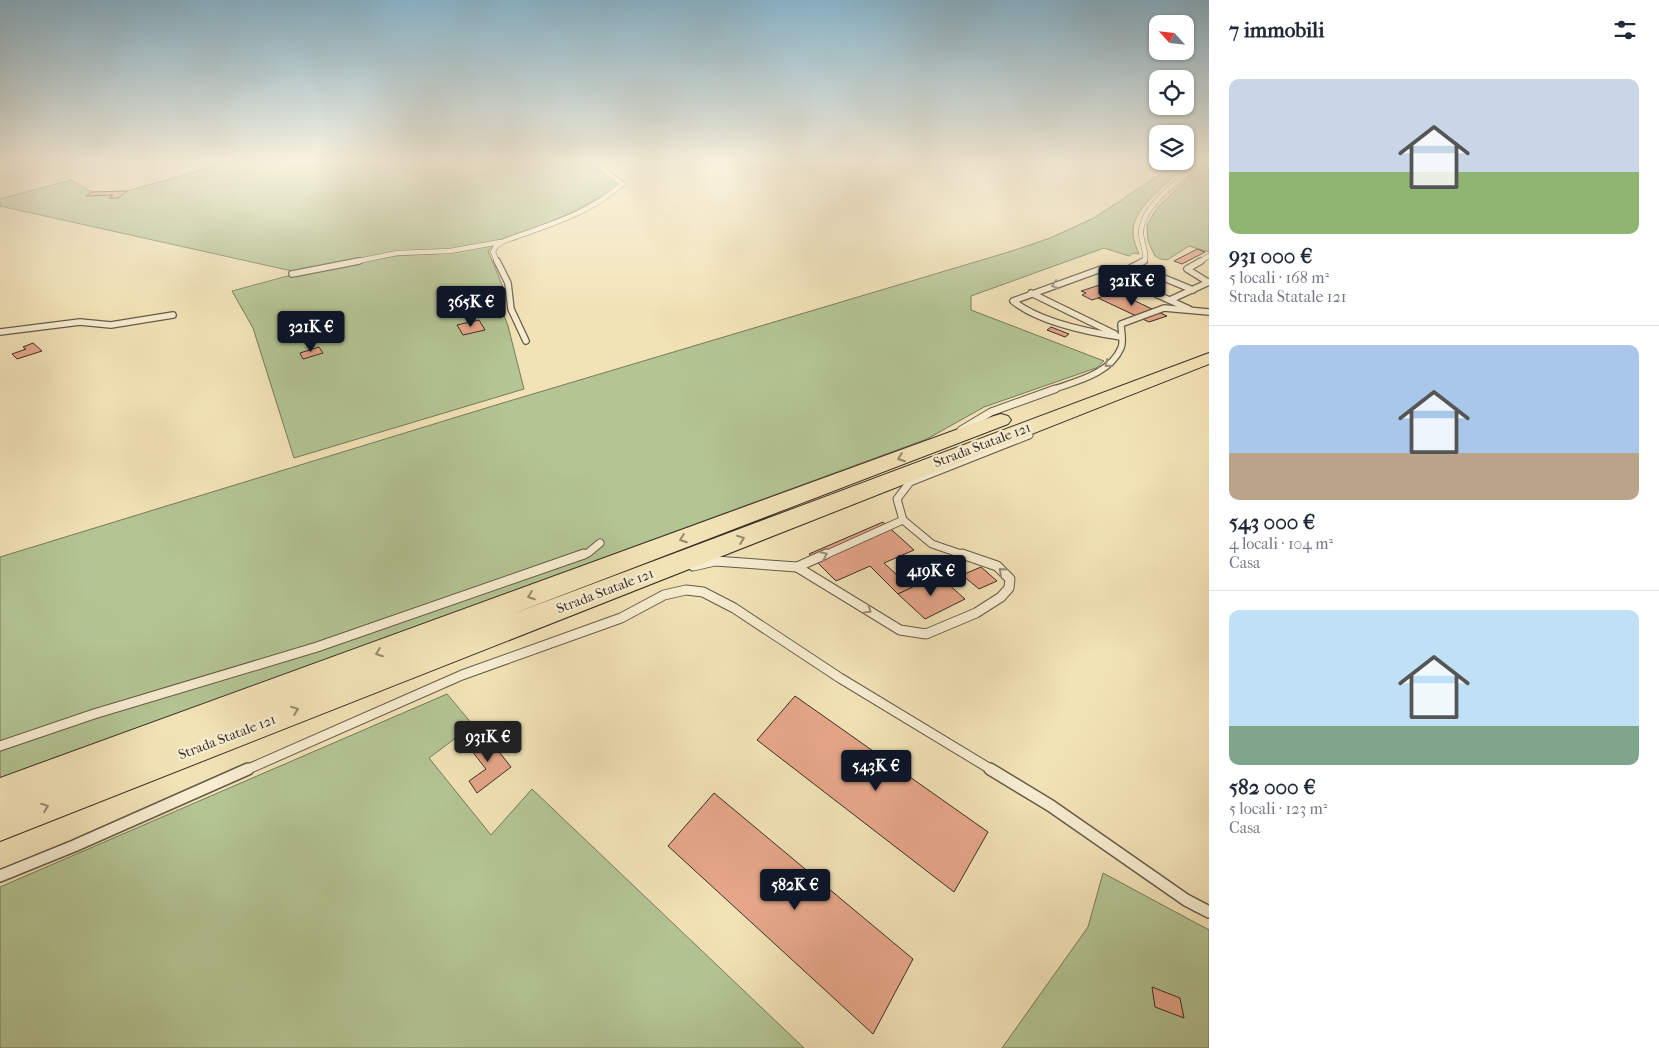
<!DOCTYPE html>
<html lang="it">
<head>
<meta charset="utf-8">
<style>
	body { margin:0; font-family:"IM FELL French Canon",serif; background:#f2f2f3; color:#1f2937; height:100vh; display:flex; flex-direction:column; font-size:19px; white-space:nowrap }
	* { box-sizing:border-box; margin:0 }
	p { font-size:16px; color:#747a83 }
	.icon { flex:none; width:28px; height:28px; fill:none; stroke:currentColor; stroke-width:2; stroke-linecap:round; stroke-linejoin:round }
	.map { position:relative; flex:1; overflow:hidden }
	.drawer { display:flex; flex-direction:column; background:#fff; width:450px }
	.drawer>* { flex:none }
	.needle { width:32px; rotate:297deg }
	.controls { position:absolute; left:1149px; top:15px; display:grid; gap:10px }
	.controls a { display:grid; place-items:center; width:45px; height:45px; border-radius:10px; background:#fff; box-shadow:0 1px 4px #0004; font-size:25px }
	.price { position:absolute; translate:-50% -42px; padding:0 11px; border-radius:5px; background:#111827; color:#fff; font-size:16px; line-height:32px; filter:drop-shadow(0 1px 2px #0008) }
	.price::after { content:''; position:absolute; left:50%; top:30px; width:15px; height:11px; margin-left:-8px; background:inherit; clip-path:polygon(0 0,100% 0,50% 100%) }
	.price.current { background:#222; color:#fff }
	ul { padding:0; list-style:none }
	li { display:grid; align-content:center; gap:10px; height:265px; padding:0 20px }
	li+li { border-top:1px solid #e0e1e3 }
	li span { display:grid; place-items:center; height:155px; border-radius:10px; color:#555 }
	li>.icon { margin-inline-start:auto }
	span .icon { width:90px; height:90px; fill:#fffc; stroke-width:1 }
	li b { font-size:21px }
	h2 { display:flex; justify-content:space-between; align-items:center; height:60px; padding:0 20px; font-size:21px }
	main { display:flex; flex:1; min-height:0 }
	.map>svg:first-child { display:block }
	.green { fill:#b4c594; stroke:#767a5d }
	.building { fill:#e7a78a; stroke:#382e26 }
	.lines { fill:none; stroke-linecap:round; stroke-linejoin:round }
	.lane-far4-casing { stroke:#665b4a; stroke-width:5.5 }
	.lane-far3-casing { stroke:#665b4a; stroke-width:8 }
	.lane-far2-casing { stroke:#665b4a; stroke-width:9 }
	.lane-far1-casing { stroke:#665b4a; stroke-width:11 }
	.lane-casing { stroke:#665b4a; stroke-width:14 }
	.primary-casing { stroke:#382e26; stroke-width:2 }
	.lane-far4 { stroke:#f7edd0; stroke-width:4.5 }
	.lane-far3 { stroke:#f7edd0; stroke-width:5.5 }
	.lane-far2 { stroke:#f7edd0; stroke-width:7 }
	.lane-far1 { stroke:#f7edd0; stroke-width:9 }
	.lane { stroke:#f7edd0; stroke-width:11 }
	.primary { fill:#f2e3b7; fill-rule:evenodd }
	.oneway { stroke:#988e7b }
	.oneway2 { stroke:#95886e }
	.labels { text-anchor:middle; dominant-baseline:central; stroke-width:4.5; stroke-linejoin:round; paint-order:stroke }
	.street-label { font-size:14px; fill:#382e26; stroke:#f7edd0 }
</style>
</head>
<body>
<main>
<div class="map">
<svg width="1209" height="1048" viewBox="0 0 1209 1048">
	<rect width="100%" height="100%" fill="#f2e3b7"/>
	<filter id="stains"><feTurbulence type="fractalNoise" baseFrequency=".004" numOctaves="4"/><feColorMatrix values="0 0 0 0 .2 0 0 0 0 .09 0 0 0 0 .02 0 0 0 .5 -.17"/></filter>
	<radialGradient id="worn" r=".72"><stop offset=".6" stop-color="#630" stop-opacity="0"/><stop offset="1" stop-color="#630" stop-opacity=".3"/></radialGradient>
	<g class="green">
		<path d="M230,162h361l28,22 -4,5 -38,21 -34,15 -44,15 -54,11 -48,1 -105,19 -292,-65v-7l71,-19 21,12 35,-1z"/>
		<path d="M1179,162h12c-16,15 -52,40 -57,62 -3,11 1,20 5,30l-6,-1 -4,3 -25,-8 -133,48v14l133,51 -8,7 -112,39 -57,32 -927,340v-222l496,-152 516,-154 38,-13 44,-20z"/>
		<path d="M1209,162v90l-20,-6 -22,14 -7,-1 -5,-3 -7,-15 -1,-16 10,-17 47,-45z"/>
		<path d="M496,244l-8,7 15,36 -8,3 13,36 16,63 -230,69 -41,-130 -21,-37 63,-17 99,-18 57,-3z"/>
		<path d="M447,694l26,31 -44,33 62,77 41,-46 272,259h-804v-161z"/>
		<path d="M1103,873l106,57v118h-207l86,-121z"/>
	</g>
	<g class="building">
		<path d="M127,191l-9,7h-9l4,-3 -27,1 6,-4z"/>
		<path d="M1197,249l8,3 -23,12 -8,-3z"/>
		<path d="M1112,281l16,7 -36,12 -10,-5 4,-2 -5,-2z"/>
		<path d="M1116,292l51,24 -18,6 -51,-24z"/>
		<path d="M479,320l6,10 -22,5 -6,-10z"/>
		<path d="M1051,327l18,7 -4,3 -18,-7z"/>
		<path d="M33,343l9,8 -25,8 -5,-5 14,-5 -3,-2z"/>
		<path d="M319,347l4,6 -20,6 -3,-6z"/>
		<path d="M883,522l31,28 -30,13 27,25 -13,6 -28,-28 -34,15 -27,-27z"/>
		<path d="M981,567l16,14 -18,8 -17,-14z"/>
		<path d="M938,575l27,24 -40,20 -27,-25z"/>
		<path d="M795,696l193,136 -34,60 -197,-152z"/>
		<path d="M485,734l26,33 -34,26 -8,-12 17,-12 -18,-23z"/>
		<path d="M714,793l199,166 -40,75 -205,-188z"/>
		<path d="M1152,987l28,11 4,20 -29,-11z"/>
	</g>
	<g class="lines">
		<defs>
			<g id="lane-far4">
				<path d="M353,262l44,-9 53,-2 50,-9"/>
				<path d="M497,262l-4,-10 3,-6 8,-5c41,-15 86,-27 118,-57l-28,-22"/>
				<path d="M1141,262l4,-2c2,-10 -5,-19 -4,-30 3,-27 41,-51 60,-68"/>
				<path d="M1199,262l10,-6"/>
			</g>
			<g id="lane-far3">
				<path d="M497,261l11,22 3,26 15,32"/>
				<path d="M1201,261l-14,8 21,13"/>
				<path d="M1135,266l58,24"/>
				<path d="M292,274l67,-13"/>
				<path d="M1116,275l28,-14"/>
				<path d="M1031,293l84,41"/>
				<path d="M1170,300l39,-18"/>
				<path d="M0,332l80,-10 31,3 62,-10"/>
				<path d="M1121,337c-33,-5 -82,-15 -108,-36l88,-32 88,40"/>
				<path d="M1052,390c24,-9 58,-16 69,-42 3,-7 0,-17 0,-24l43,-16 45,4"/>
			</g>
			<g id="lane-far2">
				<path d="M961,430l30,-18 64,-23"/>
				<path d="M903,520l29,24 35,12"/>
				<path d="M580,556l8,-3 12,-10"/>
				<path d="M823,556l80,-36 -6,-21 13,-17 119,-47"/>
			</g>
			<g id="lane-far1">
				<path d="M693,566l22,-5 82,6 29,-13"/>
				<path d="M797,567l103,63 26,4 50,-21 25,-16 8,-9 1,-9 -13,-13 -35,-12"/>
				<path d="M0,746l94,-32 223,-67 267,-93"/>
				<path d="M246,770l216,-95 159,-57 43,-23 22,-5 17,2 31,16 106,70 152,92"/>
			</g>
			<g id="lane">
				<path d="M990,769l61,37 135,94 23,12"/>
				<path d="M0,876l74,-30 174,-77"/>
			</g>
			<path id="primary" d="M1209,353v11l-1209,477v-63l994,-362 7,-2 7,2 3,4 -3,4 -498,191z"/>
		</defs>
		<use href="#lane-far4" class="lane-far4-casing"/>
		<use href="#lane-far3" class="lane-far3-casing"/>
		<use href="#lane-far2" class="lane-far2-casing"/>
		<use href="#lane-far1" class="lane-far1-casing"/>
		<use href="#lane" class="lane-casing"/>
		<use href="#primary" class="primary-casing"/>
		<use href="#lane-far4" class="lane-far4"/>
		<use href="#lane-far3" class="lane-far3"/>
		<use href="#lane-far2" class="lane-far2"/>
		<use href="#lane-far1" class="lane-far1"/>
		<use href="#lane" class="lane"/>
		<use href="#primary" class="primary"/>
	</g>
	<defs><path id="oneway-chevron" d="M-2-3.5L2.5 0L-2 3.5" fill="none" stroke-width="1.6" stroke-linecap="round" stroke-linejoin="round" transform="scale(1.25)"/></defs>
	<g class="oneway">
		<use href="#oneway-chevron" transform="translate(1055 285) rotate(162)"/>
		<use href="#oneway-chevron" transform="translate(1108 364) rotate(141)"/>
		<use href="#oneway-chevron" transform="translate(824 555) rotate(-24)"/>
		<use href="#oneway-chevron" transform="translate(1002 571) rotate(-138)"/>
		<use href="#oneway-chevron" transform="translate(868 610) rotate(32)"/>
	</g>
	<g class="oneway2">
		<use href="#oneway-chevron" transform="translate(901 458) rotate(160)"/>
		<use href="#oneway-chevron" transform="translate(683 539) rotate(160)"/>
		<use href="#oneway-chevron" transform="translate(741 539) rotate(-21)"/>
		<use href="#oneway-chevron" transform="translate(531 596) rotate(160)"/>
		<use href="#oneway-chevron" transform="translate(379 653) rotate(160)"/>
		<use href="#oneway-chevron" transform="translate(295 710) rotate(-21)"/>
		<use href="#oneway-chevron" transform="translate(45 807) rotate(-21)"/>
	</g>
	<linearGradient id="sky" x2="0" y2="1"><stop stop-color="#89b8d1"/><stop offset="0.52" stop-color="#f9f2df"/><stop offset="1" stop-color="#f9f2df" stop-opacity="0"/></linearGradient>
	<rect width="1209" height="309" fill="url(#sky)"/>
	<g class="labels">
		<g class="street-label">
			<text transform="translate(982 445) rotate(-21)">Strada Statale 121</text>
			<text transform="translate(605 591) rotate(-21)">Strada Statale 121</text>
			<text transform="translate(227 737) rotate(-21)">Strada Statale 121</text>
		</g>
	</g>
	<rect width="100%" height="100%" filter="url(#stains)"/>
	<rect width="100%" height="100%" fill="url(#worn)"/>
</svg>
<div class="controls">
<a><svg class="needle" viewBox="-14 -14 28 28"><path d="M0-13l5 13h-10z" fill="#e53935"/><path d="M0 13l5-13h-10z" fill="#747a83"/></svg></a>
<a><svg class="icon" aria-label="locate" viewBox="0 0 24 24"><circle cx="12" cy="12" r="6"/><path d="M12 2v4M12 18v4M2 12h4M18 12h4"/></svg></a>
<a><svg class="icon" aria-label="layers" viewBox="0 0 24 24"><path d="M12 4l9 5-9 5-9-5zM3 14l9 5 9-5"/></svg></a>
</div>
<b class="price" style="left:1132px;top:307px">321K €</b>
<b class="price" style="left:471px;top:328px">365K €</b>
<b class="price" style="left:311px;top:353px">321K €</b>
<b class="price" style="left:931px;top:597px">419K €</b>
<b class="price current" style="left:488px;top:763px">931K €</b>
<b class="price" style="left:876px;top:792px">543K €</b>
<b class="price" style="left:795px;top:911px">582K €</b>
</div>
<section class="drawer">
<h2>7 immobili<svg class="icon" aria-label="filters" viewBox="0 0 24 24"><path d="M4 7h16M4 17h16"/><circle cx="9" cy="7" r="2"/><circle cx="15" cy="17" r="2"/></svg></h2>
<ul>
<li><span style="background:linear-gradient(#c9d6e8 60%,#8fb573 0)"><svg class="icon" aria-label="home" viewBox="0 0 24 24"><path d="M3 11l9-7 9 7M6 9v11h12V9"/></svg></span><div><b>931 000 €</b><p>5 locali · 168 m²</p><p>Strada Statale 121</p></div></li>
<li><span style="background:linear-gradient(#a9c7e8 70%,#b9a48a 0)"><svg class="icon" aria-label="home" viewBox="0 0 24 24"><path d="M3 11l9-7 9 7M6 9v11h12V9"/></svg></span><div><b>543 000 €</b><p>4 locali · 104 m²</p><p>Casa</p></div></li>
<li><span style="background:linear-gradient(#bfe0f5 75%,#7fa58c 0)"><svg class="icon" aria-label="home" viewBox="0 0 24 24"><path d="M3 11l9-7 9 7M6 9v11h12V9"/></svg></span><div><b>582 000 €</b><p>5 locali · 123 m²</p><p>Casa</p></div></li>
</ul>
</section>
</main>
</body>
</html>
